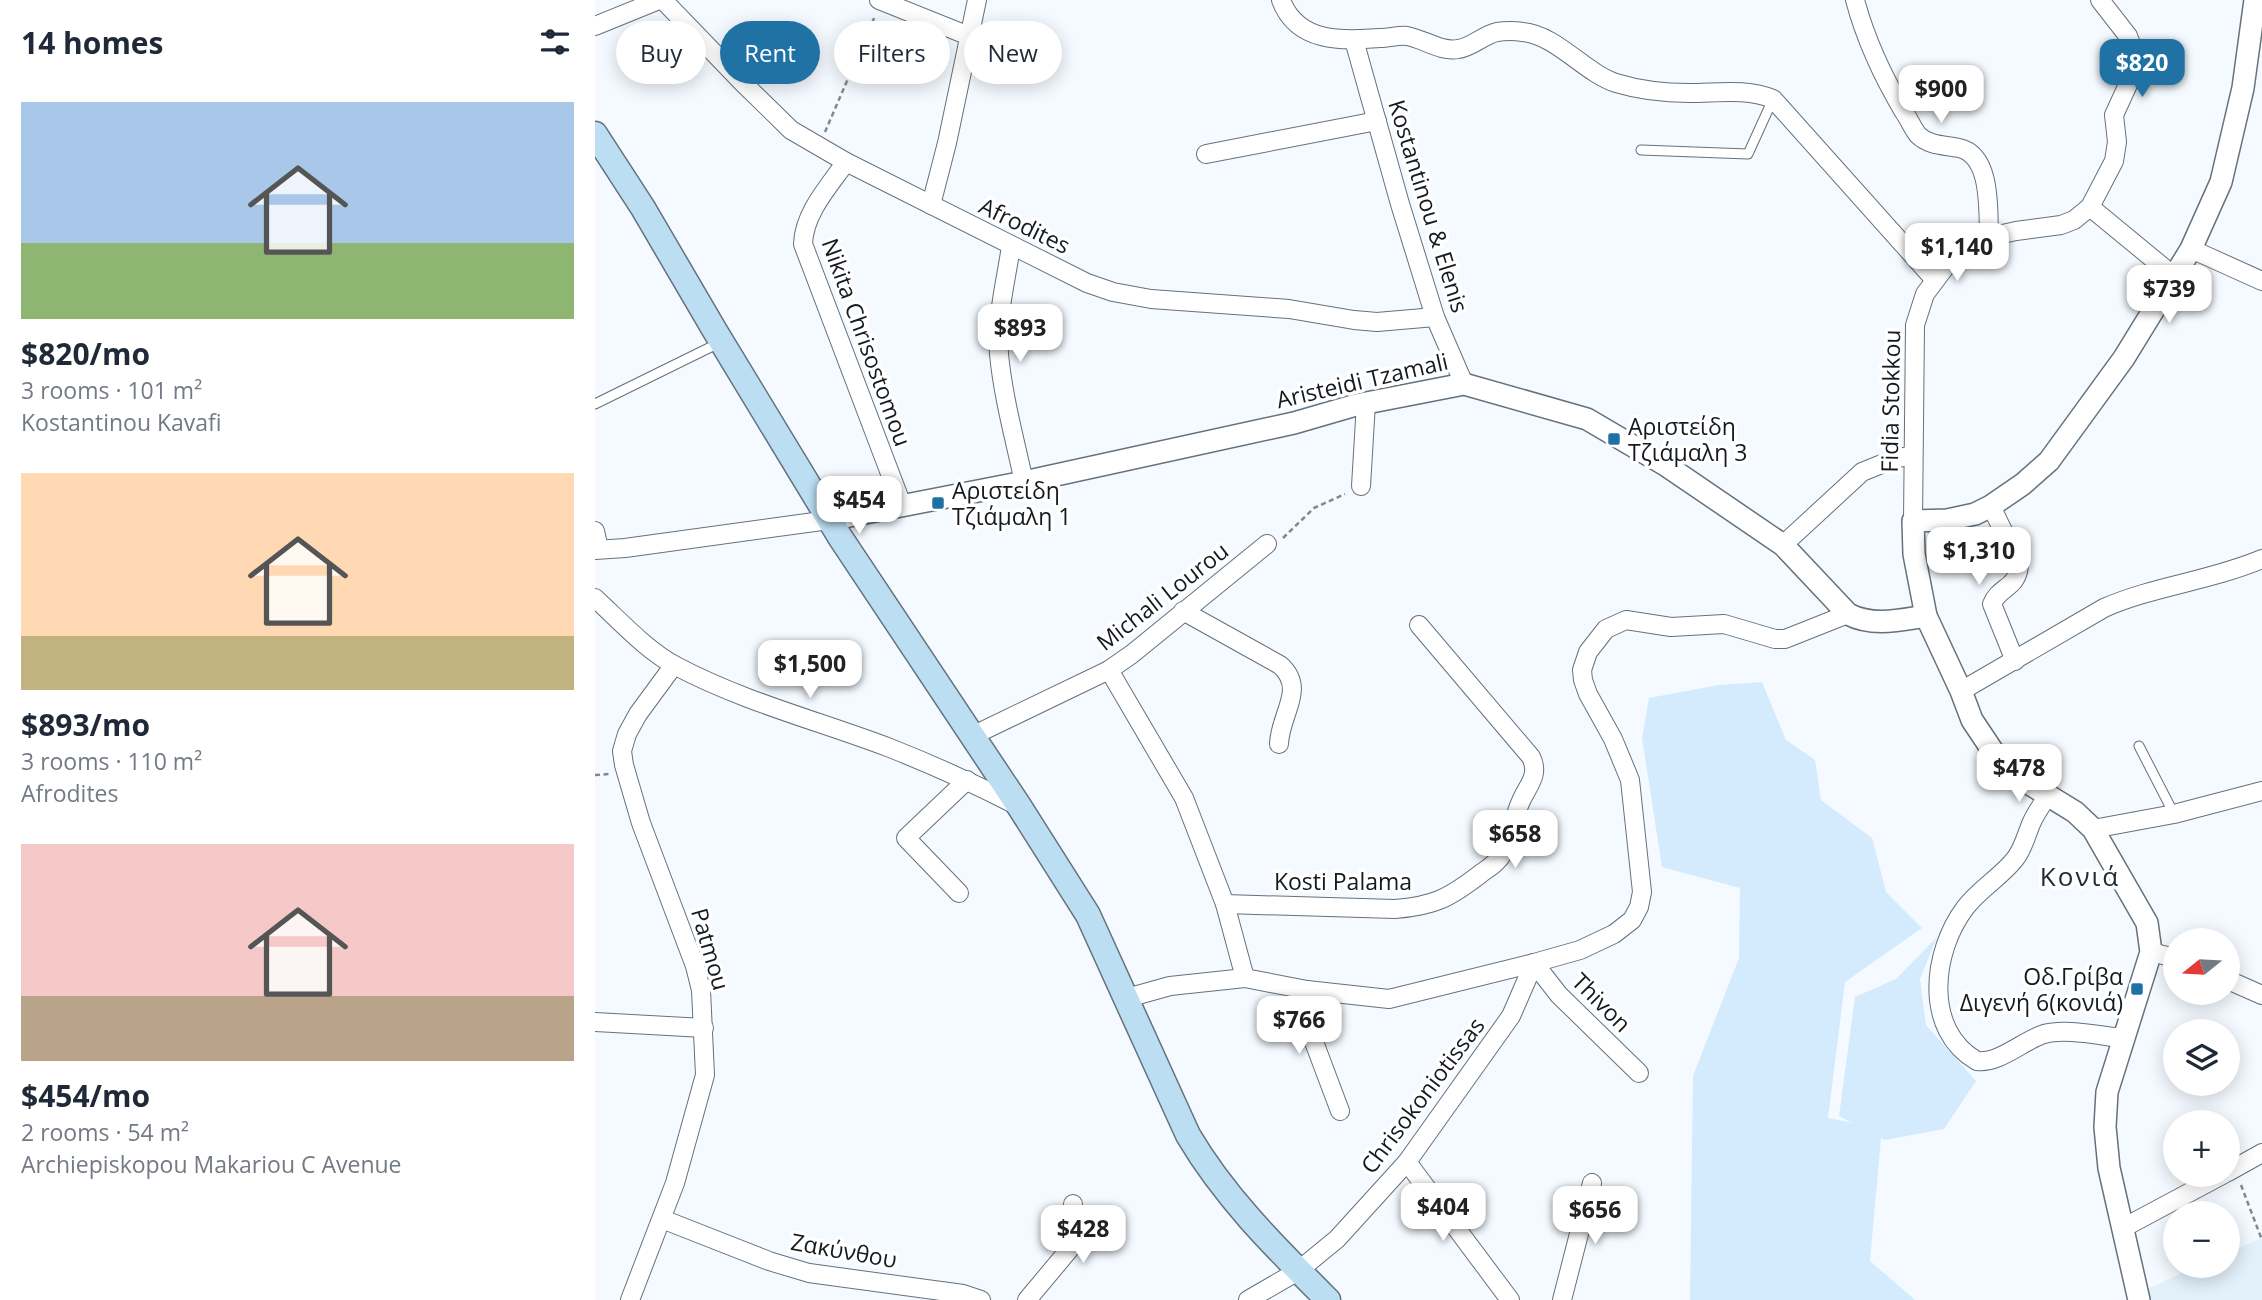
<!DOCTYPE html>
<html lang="en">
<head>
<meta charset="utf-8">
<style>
	body { margin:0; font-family:"Open Sans",sans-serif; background:#f2f2f3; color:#1f2937; height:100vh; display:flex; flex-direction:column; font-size:26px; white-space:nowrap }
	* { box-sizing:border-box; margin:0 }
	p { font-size:23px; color:#747a83 }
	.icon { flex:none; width:38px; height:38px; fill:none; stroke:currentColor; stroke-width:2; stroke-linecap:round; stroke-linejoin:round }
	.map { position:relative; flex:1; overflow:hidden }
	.details { display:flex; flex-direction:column; background:#fff; width:595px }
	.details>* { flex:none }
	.top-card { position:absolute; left:21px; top:21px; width:665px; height:63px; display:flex; gap:14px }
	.needle { width:46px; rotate:252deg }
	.buttons { position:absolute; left:1568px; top:928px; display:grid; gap:14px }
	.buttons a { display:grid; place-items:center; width:77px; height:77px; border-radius:50%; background:#fff; box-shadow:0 4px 18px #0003; font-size:35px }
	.price { position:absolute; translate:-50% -60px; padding:0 16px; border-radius:14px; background:#fff; color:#222; font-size:23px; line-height:46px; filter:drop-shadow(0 2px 4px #0008) }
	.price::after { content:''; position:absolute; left:50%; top:42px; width:21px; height:16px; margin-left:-10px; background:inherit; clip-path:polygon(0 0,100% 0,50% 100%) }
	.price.current { background:#2172a4; color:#fff }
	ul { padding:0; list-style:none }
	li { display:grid; align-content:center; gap:14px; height:371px; padding:0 21px }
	li span { display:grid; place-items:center; height:217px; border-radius:0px; color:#555 }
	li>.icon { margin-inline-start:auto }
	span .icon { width:126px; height:126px; fill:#fffc; stroke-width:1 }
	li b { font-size:30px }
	h2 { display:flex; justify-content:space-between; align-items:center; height:84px; padding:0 21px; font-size:30px }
	.chip { padding:0 24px; border-radius:32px; background:#fff; box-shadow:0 4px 18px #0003; font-size:24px; line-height:63px }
	.chip.current { background:#2172a4; color:#fff }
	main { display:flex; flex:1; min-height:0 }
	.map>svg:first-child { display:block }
	.built { fill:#e3f1fb }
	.green { fill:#d3ebfd }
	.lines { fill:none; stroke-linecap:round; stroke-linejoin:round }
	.service-casing { stroke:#64727c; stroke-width:11 }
	.minor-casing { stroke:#64727c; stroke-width:20 }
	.tertiary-casing { stroke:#64727c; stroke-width:24 }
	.secondary-casing { stroke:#64727c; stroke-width:27 }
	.path { stroke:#82888d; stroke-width:2.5; stroke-dasharray:5 3.5; stroke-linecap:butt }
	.service { stroke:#fff; stroke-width:9 }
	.minor { stroke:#fff; stroke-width:18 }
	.tertiary { stroke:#fff; stroke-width:21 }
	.secondary { stroke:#bcdef2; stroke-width:24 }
	.poi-dot { fill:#2172a4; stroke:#fff; stroke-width:2.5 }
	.labels { text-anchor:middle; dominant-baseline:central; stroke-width:7; stroke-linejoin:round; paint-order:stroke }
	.street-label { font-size:23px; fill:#151a1f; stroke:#fff }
	.poi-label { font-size:23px; fill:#151a1f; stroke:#fff; text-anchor:start }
	.quarter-label { font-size:26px; letter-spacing:2px; fill:#212d36; stroke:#fff }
</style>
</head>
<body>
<main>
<section class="details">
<h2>14 homes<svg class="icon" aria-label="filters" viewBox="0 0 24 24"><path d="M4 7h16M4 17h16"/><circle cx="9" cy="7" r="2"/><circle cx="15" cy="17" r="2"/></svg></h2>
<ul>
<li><span style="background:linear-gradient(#a9c7e8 65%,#8fb573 0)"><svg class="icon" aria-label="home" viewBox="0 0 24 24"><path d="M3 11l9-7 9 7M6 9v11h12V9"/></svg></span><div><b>$820/mo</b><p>3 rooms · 101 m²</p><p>Kostantinou Kavafi</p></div></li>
<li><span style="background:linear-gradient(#ffd9b3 75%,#c2b280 0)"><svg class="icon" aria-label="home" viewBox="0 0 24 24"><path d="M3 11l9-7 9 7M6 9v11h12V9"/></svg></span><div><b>$893/mo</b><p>3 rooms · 110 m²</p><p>Afrodites</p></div></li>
<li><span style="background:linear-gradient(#f6c9c9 70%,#b9a48a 0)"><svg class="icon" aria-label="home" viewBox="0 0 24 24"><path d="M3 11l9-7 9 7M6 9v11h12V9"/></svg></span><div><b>$454/mo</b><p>2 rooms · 54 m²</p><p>Archiepiskopou Makariou C Avenue</p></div></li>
</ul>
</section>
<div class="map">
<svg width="1667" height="1300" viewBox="0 0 1667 1300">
	<rect width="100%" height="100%" fill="#f4faff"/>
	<path class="built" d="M1667,1238v62h-113l-2,-11 53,-24h28v-12z"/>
	<path class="green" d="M1167,682l24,58 29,20 6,40 51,38 14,54 36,36 -77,54 -17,136 24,5 -13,-7 16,-119 41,-18 41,-42 -17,42 6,46 50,56 -32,48 -59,11 -4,-2 -11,123 45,39h-225l3,-224 46,-118 1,-70 -78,-21 -20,-129 7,-40 70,-13z"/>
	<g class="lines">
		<defs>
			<g id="service">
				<path d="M1046,150l107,4 25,-55"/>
				<path d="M0,404l124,-61"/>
				<path d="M1544,746l35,68"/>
			</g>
			<g id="minor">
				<path d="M68,0l79,82 49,48 55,32 241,121 26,9 38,7 138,10 65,11 23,2 58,-5"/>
				<path d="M284,0l90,36"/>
				<path d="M686,0c16,43 61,41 99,38 9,0 19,-3 27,-2 17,3 33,16 51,13 13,-1 25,-14 39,-17 7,-1 19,-1 26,0 33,3 62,41 93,51 23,7 49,10 73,10 29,0 57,-5 84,6l161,180"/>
				<path d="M1260,0c11,41 28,77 49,112 5,7 9,17 14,23 11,11 27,10 41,13 33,7 29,63 30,89"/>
				<path d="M0,26l64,-26"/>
				<path d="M759,40l46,164 35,113 29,67"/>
				<path d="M611,154l171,-33"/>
				<path d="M251,162c-17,24 -42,51 -43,82l99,261"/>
				<path d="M336,205l16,-62 30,-143"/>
				<path d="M1495,207l24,-46 3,-19 -3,-27 17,-37 5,-21 -8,-21 -28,-36"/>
				<path d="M416,246c-5,35 -15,72 -12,108 4,43 16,86 25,128"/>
				<path d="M1596,249l71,32"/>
				<path d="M766,486l5,-83"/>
				<path d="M1396,506l28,58c-1,25 -20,22 -27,40l23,57"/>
				<path d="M1318,521l2,-196 10,-31 21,-28 28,-21 15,-8 27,-6 45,-6 13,-5 16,-13 85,70"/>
				<path d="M0,531l4,18"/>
				<path d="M1188,545l79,-73 32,-13 19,-4"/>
				<path d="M0,550l30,-2 204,-28"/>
				<path d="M0,598c25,23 51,52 81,68 68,36 143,55 214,82 43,17 85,36 126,57"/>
				<path d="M588,611l97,54c27,24 0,48 -1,79"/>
				<path d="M514,670l75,128 41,106 20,74"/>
				<path d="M1366,691l143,-83c50,-22 106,-27 158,-49"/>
				<path d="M377,736l137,-66 23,-16 135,-110"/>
				<path d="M1452,797c-6,9 -12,17 -16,27 -5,12 -8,25 -16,35 -14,18 -36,30 -50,49 -33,44 -42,122 12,153 22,3 47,-21 67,-27 22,-6 56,2 79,4"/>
				<path d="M1498,829l81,-15 88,-23"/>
				<path d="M364,893l-53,-55 61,-58"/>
				<path d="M630,904l170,5c39,-3 54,-11 84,-34 9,-7 19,-12 24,-22 9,-16 10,-35 18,-52 7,-16 19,-26 10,-44l-112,-132"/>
				<path d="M1556,952l24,6"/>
				<path d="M939,963l25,32 80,78"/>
				<path d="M1633,980l34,15"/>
				<path d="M712,990l4,44 29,77"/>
				<path d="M532,998l43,-12 75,-8 62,12 82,9 145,-36 46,-13 34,-16 18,-14 7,-13 3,-15 -12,-112 -17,-41 -25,-45 -5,-14 -1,-10 6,-18 18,-23 20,-9 45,7 53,-3 51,15h10l63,-25"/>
				<path d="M0,1022l109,6"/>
				<path d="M812,1162l103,138"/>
				<path d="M1633,1172l34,-19"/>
				<path d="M67,1219l107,42 40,12 154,21 18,6"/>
				<path d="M1528,1228l101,-54"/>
				<path d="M35,1300l45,-117 30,-108 -4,-85 -6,-24 -54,-143 -17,-58 -2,-14 5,-17 11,-20 36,-49"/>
				<path d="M432,1300l46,-55v-41"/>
				<path d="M653,1300l50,-29 39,-32 70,-77 104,-146 23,-53"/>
				<path d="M967,1300l30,-117"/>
			</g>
			<g id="tertiary">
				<path d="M234,520l195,-38 270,-59 62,-18 108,-21 123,35 80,47 116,79 65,69c25,13 52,6 78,2"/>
				<path d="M1544,1300l-30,-132 -4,-41 2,-35 44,-140 -4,-29 -54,-94 -18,-17 -52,-32 -29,-27 -22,-33 -11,-29 -35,-75 -12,-62 -1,-33 34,-1 28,-6 16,-8 32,-22 26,-23 75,-103 67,-109 30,-67 22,-94 12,-88"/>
			</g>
			<path id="secondary" d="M0,134l48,74 72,123 125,206 179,269 69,109 100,220c37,63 88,113 140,165"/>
		</defs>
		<use href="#service" class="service-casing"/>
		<use href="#minor" class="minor-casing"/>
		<use href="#tertiary" class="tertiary-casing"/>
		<use href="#secondary" class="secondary-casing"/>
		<g class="path">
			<path d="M230,132l50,-116"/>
			<path d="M688,538l31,-30 31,-14"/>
			<path d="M0,775l14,-1"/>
			<path d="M1646,1185l21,55"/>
		</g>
		<use href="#service" class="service"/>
		<use href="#minor" class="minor"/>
		<use href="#tertiary" class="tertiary"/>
		<use href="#secondary" class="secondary"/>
	</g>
	<g class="poi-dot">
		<rect x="1012" y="432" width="14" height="14" rx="3.5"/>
		<rect x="336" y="496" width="14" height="14" rx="3.5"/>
		<rect x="1535" y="982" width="14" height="14" rx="3.5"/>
	</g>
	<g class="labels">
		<g class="street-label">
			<text transform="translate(834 206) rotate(73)">Kostantinou &amp; Elenis</text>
			<text transform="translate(430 225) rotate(26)">Afrodites</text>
			<text transform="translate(272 342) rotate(70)">Nikita Chrisostomou</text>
			<text transform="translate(767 380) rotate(-13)">Aristeidi Tzamali</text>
			<text transform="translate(1295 401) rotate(-89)">Fidia Stokkou</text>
			<text transform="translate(567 596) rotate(-38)">Michali Lourou</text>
			<text x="748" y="881">Kosti Palama</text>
			<text transform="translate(116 949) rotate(74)">Patmou</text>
			<text transform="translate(1007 1002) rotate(45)">Thivon</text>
			<text transform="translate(827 1095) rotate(-53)">Chrisokoniotissas</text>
			<text transform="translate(249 1250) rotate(10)">Ζακύνθου</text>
		</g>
		<g class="poi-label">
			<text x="1033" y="426">Αριστείδη<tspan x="1033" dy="26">Τζιάμαλη 3</tspan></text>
			<text x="357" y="490">Αριστείδη<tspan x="357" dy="26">Τζιάμαλη 1</tspan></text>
			<text x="1528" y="976" text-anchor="end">Οδ.Γρίβα<tspan x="1528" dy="26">Διγενή 6(κονιά)</tspan></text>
		</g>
		<g class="quarter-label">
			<text x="1485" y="876">Κονιά</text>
		</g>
	</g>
</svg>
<div class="buttons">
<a><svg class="needle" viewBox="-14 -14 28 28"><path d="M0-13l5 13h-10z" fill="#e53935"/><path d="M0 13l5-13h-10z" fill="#747a83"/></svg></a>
<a><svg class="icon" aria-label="layers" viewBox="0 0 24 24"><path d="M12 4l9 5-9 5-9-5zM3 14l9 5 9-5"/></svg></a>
<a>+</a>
<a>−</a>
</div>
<b class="price current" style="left:1547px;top:99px">$820</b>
<b class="price" style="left:1346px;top:125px">$900</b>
<b class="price" style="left:1362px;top:283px">$1,140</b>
<b class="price" style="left:1574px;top:325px">$739</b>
<b class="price" style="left:425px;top:364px">$893</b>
<b class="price" style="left:264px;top:536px">$454</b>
<b class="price" style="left:1384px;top:587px">$1,310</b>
<b class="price" style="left:215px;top:700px">$1,500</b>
<b class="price" style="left:1424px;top:804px">$478</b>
<b class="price" style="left:920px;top:870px">$658</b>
<b class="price" style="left:704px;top:1056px">$766</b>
<b class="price" style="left:848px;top:1243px">$404</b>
<b class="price" style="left:1000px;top:1246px">$656</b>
<b class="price" style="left:488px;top:1265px">$428</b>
<div class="top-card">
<a class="chip">Buy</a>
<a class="chip current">Rent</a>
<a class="chip">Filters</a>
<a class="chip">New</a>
</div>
</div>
</main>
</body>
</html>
